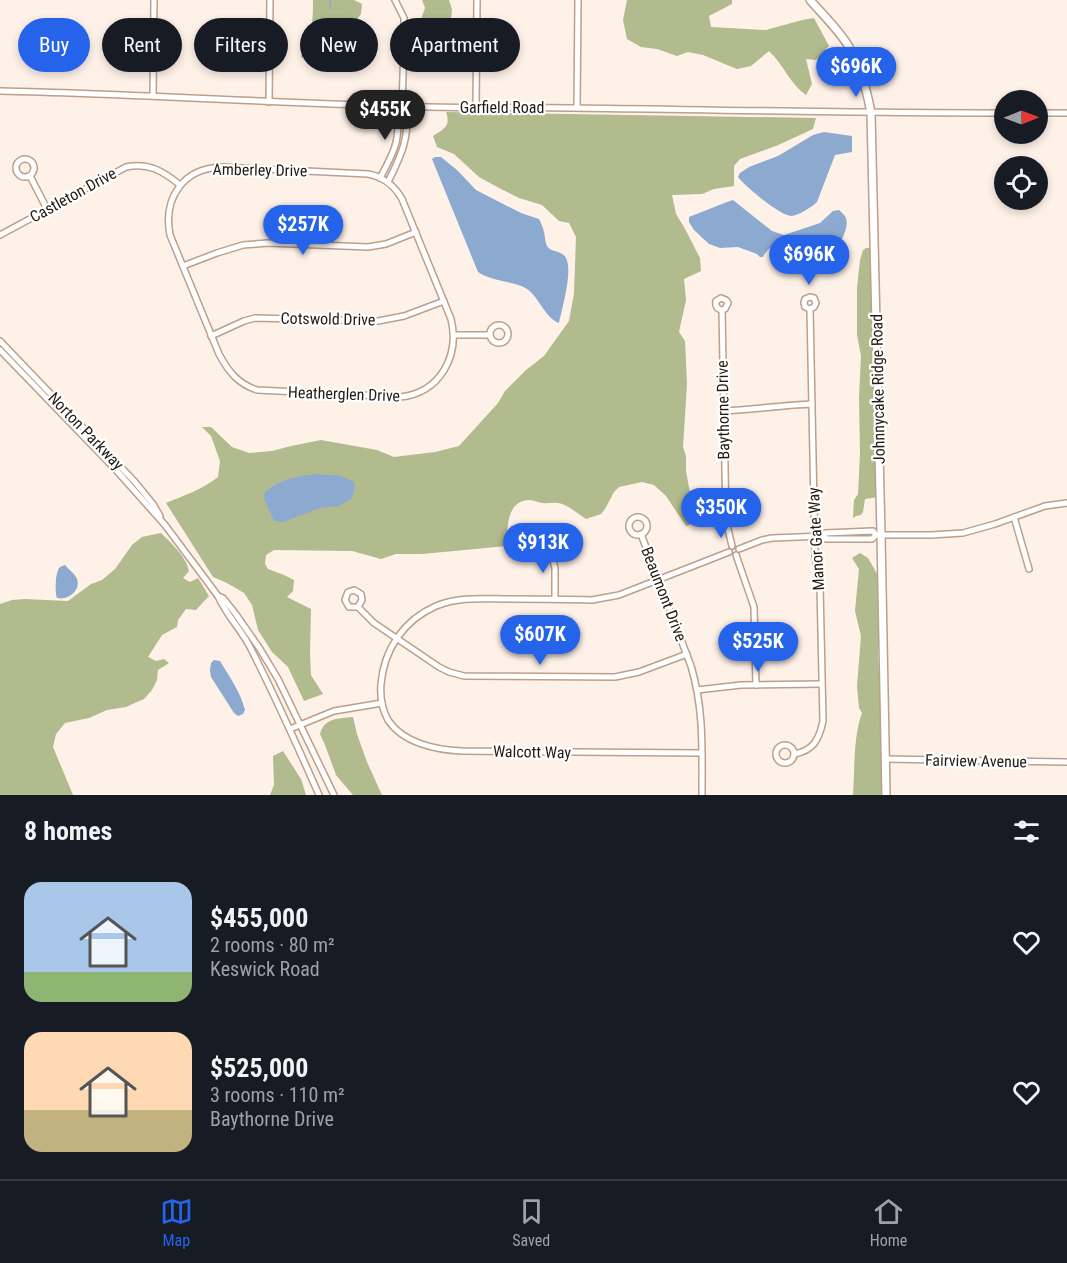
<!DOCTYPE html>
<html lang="en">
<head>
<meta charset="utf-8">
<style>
	body { margin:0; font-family:"Roboto Condensed",sans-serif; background:#242831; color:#f1f3f6; height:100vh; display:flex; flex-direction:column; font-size:22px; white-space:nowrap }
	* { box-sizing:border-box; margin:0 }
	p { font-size:20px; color:#9ea1a6 }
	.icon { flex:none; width:33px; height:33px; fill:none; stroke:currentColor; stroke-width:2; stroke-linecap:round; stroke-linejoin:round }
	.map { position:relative; height:795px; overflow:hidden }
	.sheet { display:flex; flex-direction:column; background:#171b24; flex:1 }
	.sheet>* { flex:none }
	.hud { position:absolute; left:18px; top:18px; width:600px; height:54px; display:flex; gap:12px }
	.needle { width:39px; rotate:89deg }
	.controls { position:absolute; left:994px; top:90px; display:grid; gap:12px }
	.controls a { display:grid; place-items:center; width:54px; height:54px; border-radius:50%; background:#171b24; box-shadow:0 3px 9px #0003; font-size:30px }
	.price { position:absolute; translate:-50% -51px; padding:0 14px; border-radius:21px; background:#2563eb; color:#fff; font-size:20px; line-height:39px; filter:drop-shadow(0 2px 3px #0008) }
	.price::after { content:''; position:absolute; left:50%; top:36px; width:18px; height:14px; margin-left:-9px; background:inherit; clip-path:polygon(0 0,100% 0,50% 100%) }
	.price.current { background:#222; color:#fff }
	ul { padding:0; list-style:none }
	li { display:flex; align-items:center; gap:18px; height:150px; padding:0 24px }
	li span { display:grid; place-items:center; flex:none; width:168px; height:120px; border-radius:18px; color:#555 }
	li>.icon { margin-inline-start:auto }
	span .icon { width:72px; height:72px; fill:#fffc; stroke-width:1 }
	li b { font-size:26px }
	h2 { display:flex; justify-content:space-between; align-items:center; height:72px; padding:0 24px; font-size:26px }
	.pill { padding:0 21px; border-radius:27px; background:#171b24; box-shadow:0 3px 9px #0003; font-size:21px; line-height:54px }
	.pill.current { background:#2563eb; color:#fff }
	.dock { display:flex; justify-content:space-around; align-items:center; height:84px; border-top:2px solid #363941; background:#171b24; font-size:16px; color:#9ea1a6 }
	.dock a { display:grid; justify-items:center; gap:3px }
	.dock .current { color:#2563eb }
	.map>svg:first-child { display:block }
	.forest { fill:#b1bb8d }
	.water { fill:#8caacf }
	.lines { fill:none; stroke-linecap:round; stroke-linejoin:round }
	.stream { stroke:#8caacf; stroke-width:1.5 }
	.minor-casing { stroke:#bd9f8b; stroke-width:8 }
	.major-casing { stroke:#bd9f8b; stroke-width:10 }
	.minor { stroke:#fff; stroke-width:5 }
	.major { stroke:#fff; stroke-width:7 }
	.labels { text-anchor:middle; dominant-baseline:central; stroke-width:4.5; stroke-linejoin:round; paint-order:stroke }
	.street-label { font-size:16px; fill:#251a12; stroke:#fff }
</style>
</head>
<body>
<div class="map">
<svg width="1067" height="795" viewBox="0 0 1067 795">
	<rect width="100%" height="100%" fill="#fef1e8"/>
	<g class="forest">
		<path d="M313,0h41l8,4 -1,10 -7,9 7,27 -10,10 -40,1 -10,-4c3,-10 8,-18 10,-28 2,-10 2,-19 2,-29z"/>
		<path d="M422,0h27l3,9 -2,20c-15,3 -27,12 -38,22l-2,-3 -1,-27 6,-3 4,7 6,-17z"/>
		<path d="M627,0h105v4l-23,12 2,11 55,3 36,-10 12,-2 15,28 -13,14 -10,-1 6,25 -6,11c-16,-11 -22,-30 -37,-44l-18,15 -14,3 -34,-14 -15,-3 -11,4 -20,-7 -16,-2 -14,-8 -4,-19z"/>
		<path d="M446,112l370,6 -3,11 -37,17 -36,13 -6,7v20l-20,3 -12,5 -30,1 4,19 8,13 16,31 1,13 -17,8 2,21 -7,32 6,9 2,43 -4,63 3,9v15l6,33 -2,21 -4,1 -20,-30 -12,-11 -12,-3 -23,5 -5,5 -9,17 -4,5 -15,5c-8,-5 -19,-15 -28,-16 -5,-1 -10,1 -15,0 -5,0 -8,-3 -14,-3 -23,1 -22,29 -22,46l-85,8h-26l-15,5 -29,-8 -78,-1 -8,5 -1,9 3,5 16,6 10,5 -1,11 -6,6 24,12 -1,45 1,21 12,19 -19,7 -16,-34 -16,-15 -14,-22 -6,-25 -8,-12 -17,-10 -14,-6 -47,-74c17,-7 37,-14 52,-26l2,-16 -9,-25 -9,-9h9l21,20 17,6 23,-2 19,-5 30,-6 56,10 17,7 41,-5 24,-6 39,-43 7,-12 21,-21 18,-14 25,-35 5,-28 2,-56 -7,-14 -10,-2 -17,-16 -23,-7 -18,-9 -22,-12 -25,-23 -17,-7 -4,-11c11,-7 18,-10 13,-24z"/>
		<path d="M866,248h7l1,149 2,27 2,73 -13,2 -2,13 -2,3 -5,1 -3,2 1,-18 4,-6 2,-41 -1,-56 2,-41 -4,-21v-47l3,-28 3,-10z"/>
		<path d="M161,533c10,10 25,23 28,38l-6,7 7,4 8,-4 11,18 -13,14 -10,-1 -8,11 -1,7 -15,8 -14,22 8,4 8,-2 5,4 -11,7 -1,10 -5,10 -8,9 -18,8 -19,3 -18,8 -24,5 -9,11 -3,13 20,48h-73v-191l12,-4 13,-1 43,2 23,-17 11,-4 13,-11 17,-24 10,-8z"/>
		<path d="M860,553l8,5 12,21 -2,78 2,34 2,104h-29c2,-27 0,-57 9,-82l-3,-5 -2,-22 4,-50 -6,-25 4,-42 -7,-11z"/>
		<path d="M353,717l4,17 10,28 15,33h-29l-17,-20 -11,-30 -5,-11c5,-17 18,-15 33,-17z"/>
		<path d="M283,751l18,28 5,16h-36l4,-10 -1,-29z"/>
	</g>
	<g class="water">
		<path d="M824,132l28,4v16l-17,3 -18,47c-5,5 -18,13 -25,14 -11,1 -47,-30 -54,-39l2,-4 9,-6 29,-11 35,-21z"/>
		<path d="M435,157h6l16,13 19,20 45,23 18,6c2,4 4,8 5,13 1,4 1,10 3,14 4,7 15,4 19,12 7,14 -4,50 -7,65 -15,-6 -19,-25 -32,-34 -15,-9 -32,-6 -49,-17l-46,-113z"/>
		<path d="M733,200l39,31 12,4 36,-12 13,-12 6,-1c2,2 6,5 7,8 3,9 -4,23 -10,29 -14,-2 -56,-6 -67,2 -2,2 -5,5 -6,8h-3l-3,-3 -19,-7 -18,1 -11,-4 -15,-14 -5,-8v-5l38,-15z"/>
		<path d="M317,474l24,2 13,6 1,7 -4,10 -12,7 -19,2 -37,14 -9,-1 -10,-22 1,-7c18,-14 30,-15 52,-18z"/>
		<path d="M65,565c3,4 8,7 11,12 7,12 -8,24 -19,21 -2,-6 -2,-26 3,-31 2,-1 3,-1 5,-2z"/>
		<path d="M214,660l6,1c9,15 21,32 25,49l-2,4 -5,2 -4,-3 -23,-36 -1,-7 1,-7z"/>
	</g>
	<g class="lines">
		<path class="stream" d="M330,8v-8"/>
		<defs>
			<g id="minor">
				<path d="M395,0l9,18v28l-2,60"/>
				<path d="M0,91c143,3 286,13 429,16 49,1 98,0 147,1 143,2 286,5 429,5"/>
				<path d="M153,96l1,-96"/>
				<path d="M269,102l1,-102"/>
				<path d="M476,107l1,-107"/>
				<path d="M577,108l1,-108"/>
				<path d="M1038,113h29"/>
				<circle cx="25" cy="168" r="9"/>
				<path d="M222,167l146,7c16,3 26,11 34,25l49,120c9,37 -11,74 -51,78l-143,-7c-19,-6 -29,-19 -38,-36l-49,-119c-7,-37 13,-67 52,-68z"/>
				<path d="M30,176l17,33"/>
				<path d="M380,178c17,-31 19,-37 18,-72"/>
				<path d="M388,182c14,-28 21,-43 19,-76"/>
				<path d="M0,235l126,-68c22,-5 37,4 54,18"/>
				<path d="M183,266l34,-13 26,-8 25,-2 100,4 18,-3 30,-12"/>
				<path d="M722,310l3,-1 3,-6 -2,-3 -5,-2 -5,3c-1,5 1,8 6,9l4,211 6,25"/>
				<circle cx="499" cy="334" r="9"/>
				<path d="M454,335h36"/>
				<path d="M211,336l33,-15 11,-3 123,3 26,-5 40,-15"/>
				<path d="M0,341l135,141 18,22 7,12"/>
				<path d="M0,350l116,120 49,55 53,71c8,19 23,33 32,51 25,49 47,98 69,148"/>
				<path d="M723,411c30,-1 59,-6 89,-7"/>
				<path d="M1014,517l15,52"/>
				<circle cx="638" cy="526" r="9"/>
				<circle cx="545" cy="538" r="9"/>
				<path d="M641,534l50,132c13,43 11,84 11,129"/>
				<path d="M879,535h52l32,-2 32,-9 50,-18 22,-3"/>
				<path d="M549,546l6,22v31"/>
				<path d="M739,549l23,-9 10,-2 52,-2 2,3h46l4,-4 -3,-4 -48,2 -1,3"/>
				<path d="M736,555l18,52 2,78"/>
				<path d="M218,596l5,2 12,15 25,36 18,30 56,116"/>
				<path d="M358,607l4,-7 -1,-6 -7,-4 -6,2 -3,8 4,7h9l16,16 65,44 10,5 15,4 151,1 24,-5 48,-18"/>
				<path d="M697,690l44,-5 80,-1"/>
				<path d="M290,729l44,-18 48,-8"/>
				<circle cx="785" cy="754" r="9"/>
				<path d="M702,753l-240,-2c-26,-1 -59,-8 -74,-31 -6,-11 -8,-24 -7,-36 3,-35 23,-64 55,-78 23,-10 49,-7 73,-7 28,0 55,0 83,1l27,-5 110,-43"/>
				<path d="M794,754c19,-3 25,-14 29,-33l-3,-134 -5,-32 -5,-246 4,-2 2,-4 -2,-5 -4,-1 -5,2 -1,4 1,4 5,2"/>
				<path d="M885,759l182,3"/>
			</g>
			<path id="major" d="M810,0c13,15 29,30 39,47 12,20 18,44 22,66l10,422 5,260"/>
		</defs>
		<use href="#minor" class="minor-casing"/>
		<use href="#major" class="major-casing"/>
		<use href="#minor" class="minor"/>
		<use href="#major" class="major"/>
	</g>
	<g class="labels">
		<g class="street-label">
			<text x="502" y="107">Garfield Road</text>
			<text transform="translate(260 170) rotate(1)">Amberley Drive</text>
			<text transform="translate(73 195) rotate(-29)">Castleton Drive</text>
			<text transform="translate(328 319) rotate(1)">Cotswold Drive</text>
			<text transform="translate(878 389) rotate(-91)">Johnnycake Ridge Road</text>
			<text transform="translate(344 394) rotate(2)">Heatherglen Drive</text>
			<text transform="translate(723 410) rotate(-91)">Baythorne Drive</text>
			<text transform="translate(86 431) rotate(46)">Norton Parkway</text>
			<text transform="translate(816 539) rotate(-93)">Manor Gate Way</text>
			<text transform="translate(664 594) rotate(69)">Beaumont Drive</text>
			<text transform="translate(532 752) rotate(1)">Walcott Way</text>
			<text transform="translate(976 761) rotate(1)">Fairview Avenue</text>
		</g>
	</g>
</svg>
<div class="controls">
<a><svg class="needle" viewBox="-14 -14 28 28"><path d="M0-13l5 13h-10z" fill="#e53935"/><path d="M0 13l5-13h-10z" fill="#9ea1a6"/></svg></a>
<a><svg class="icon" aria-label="locate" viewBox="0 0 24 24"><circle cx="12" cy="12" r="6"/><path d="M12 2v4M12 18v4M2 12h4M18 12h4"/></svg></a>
</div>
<b class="price" style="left:856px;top:98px">$696K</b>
<b class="price current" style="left:385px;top:141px">$455K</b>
<b class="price" style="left:303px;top:256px">$257K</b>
<b class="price" style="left:809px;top:286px">$696K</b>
<b class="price" style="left:721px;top:539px">$350K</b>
<b class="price" style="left:543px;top:574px">$913K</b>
<b class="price" style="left:540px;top:666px">$607K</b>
<b class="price" style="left:758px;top:673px">$525K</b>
<div class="hud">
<a class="pill current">Buy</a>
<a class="pill">Rent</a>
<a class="pill">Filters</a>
<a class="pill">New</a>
<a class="pill">Apartment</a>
</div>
</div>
<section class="sheet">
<h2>8 homes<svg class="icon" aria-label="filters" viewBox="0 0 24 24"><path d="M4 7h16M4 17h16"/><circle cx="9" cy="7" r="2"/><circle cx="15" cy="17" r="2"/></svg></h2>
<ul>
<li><span style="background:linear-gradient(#a9c7e8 75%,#8fb573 0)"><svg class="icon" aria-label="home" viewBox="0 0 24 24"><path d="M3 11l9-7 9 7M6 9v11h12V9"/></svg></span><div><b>$455,000</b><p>2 rooms · 80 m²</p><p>Keswick Road</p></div><svg class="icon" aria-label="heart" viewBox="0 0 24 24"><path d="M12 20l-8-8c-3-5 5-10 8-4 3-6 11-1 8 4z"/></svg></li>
<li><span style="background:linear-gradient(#ffd9b3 65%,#c2b280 0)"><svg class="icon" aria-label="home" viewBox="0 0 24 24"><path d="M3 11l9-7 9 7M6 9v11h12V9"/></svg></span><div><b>$525,000</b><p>3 rooms · 110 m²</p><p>Baythorne Drive</p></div><svg class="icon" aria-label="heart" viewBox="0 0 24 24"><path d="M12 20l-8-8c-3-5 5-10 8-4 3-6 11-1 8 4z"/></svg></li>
</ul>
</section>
<nav class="dock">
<a class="current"><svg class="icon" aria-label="map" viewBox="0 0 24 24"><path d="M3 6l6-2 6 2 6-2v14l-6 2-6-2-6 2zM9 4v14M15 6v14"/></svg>Map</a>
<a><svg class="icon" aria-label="saved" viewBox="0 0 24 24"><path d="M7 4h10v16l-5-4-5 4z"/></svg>Saved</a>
<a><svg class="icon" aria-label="home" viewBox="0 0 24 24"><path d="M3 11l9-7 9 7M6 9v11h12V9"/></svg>Home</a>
</nav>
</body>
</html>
